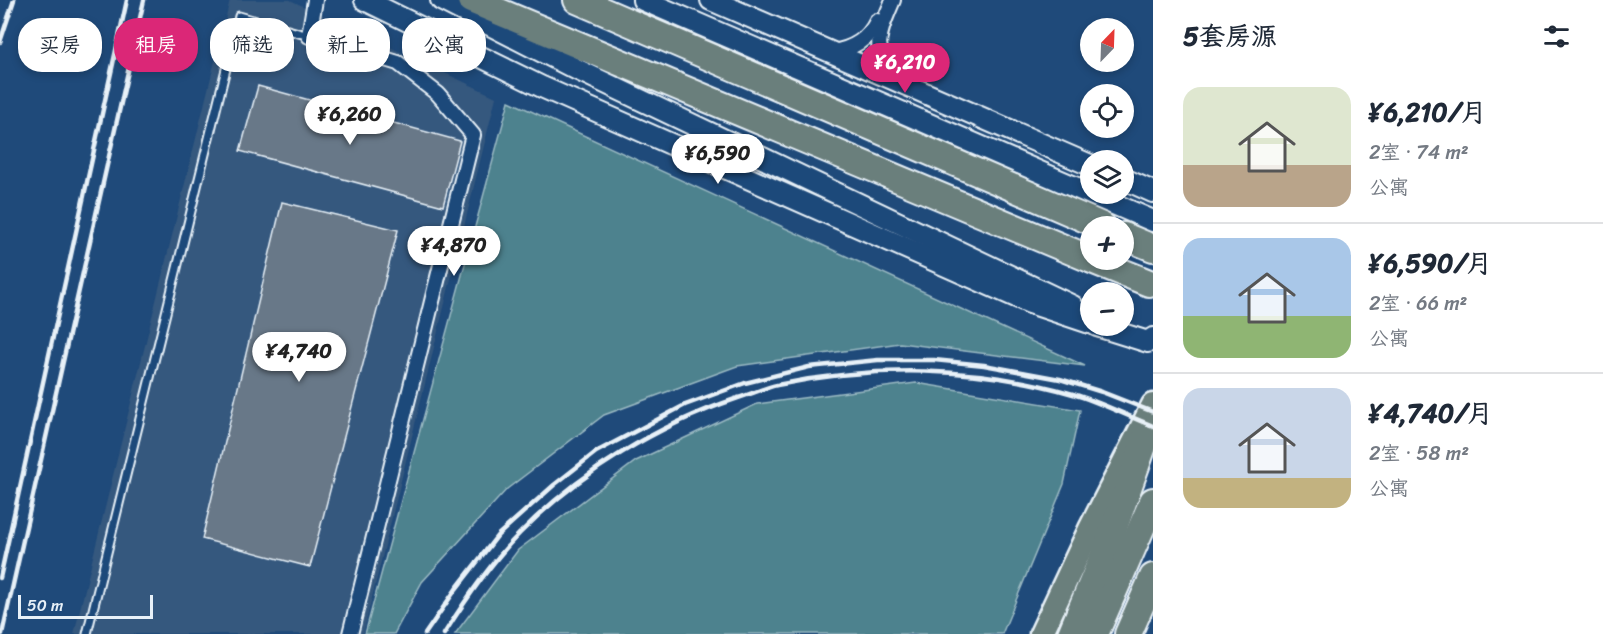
<!DOCTYPE html>
<html lang="zh">
<head>
<meta charset="utf-8">
<style>
	body { margin:0; font-family:Sriracha,"LXGW WenKai TC",sans-serif; background:#f2f2f3; color:#1f2937; height:100vh; display:flex; flex-direction:column; font-size:22px; white-space:nowrap }
	* { box-sizing:border-box; margin:0 }
	p { font-size:20px; color:#747a83 }
	.icon { flex:none; width:33px; height:33px; fill:none; stroke:currentColor; stroke-width:2; stroke-linecap:round; stroke-linejoin:round }
	.map { position:relative; flex:1; overflow:hidden }
	.side { display:flex; flex-direction:column; background:#fff; width:450px }
	.side>* { flex:none }
	.hud { position:absolute; left:18px; top:18px; width:570px; height:54px; display:flex; gap:12px }
	.needle { width:39px; rotate:23deg }
	.controls { position:absolute; left:1080px; top:18px; display:grid; gap:12px }
	.controls a { display:grid; place-items:center; width:54px; height:54px; border-radius:50%; background:#fff; box-shadow:0 3px 9px #0003; font-size:30px }
	.scale { position:absolute; left:18px; bottom:15px; width:135px; box-sizing:border-box; padding-left:6px; border:3px solid #e8f1f8; border-top:0; font-size:16px; line-height:21px; white-space:nowrap; color:#e8f1f8; -webkit-text-stroke:4px #1f4a7a; paint-order:stroke }
	.price { position:absolute; translate:-50% -51px; padding:0 14px; border-radius:21px; background:#fff; color:#222; font-size:20px; line-height:39px; filter:drop-shadow(0 2px 3px #0008) }
	.price::after { content:''; position:absolute; left:50%; top:36px; width:18px; height:14px; margin-left:-9px; background:inherit; clip-path:polygon(0 0,100% 0,50% 100%) }
	.price.on { background:#db2777; color:#fff }
	ul { padding:0; list-style:none }
	li { display:flex; align-items:center; gap:18px; height:150px; padding:0 30px }
	li+li { border-top:2px solid #e0e1e3 }
	li span { display:grid; place-items:center; flex:none; width:168px; height:120px; border-radius:18px; color:#555 }
	li>.icon { margin-inline-start:auto }
	span .icon { width:72px; height:72px; fill:#fffc; stroke-width:1 }
	li b { font-size:26px }
	h2 { display:flex; justify-content:space-between; align-items:center; height:72px; padding:0 30px; font-size:26px }
	.tag { padding:0 21px; border-radius:24px; background:#fff; box-shadow:0 3px 9px #0003; font-size:21px; line-height:54px }
	.tag.on { background:#db2777; color:#fff }
	main { display:flex; flex:1; min-height:0 }
	.map>svg:first-child { display:block }
	.built { fill:#35587e }
	.green { fill:#4e828e; stroke:#9bbac3; stroke-width:1.5 }
	.building { fill:#687888; stroke:#e8f1f8; stroke-width:1.5 }
	.lines { fill:none; stroke-linecap:round; stroke-linejoin:round }
	.lane-casing { stroke:#e8f1f8; stroke-width:11 }
	.street-casing { stroke:#e8f1f8; stroke-width:18 }
	.secondary-casing { stroke:#e8f1f8; stroke-width:24 }
	.primary-casing { stroke:#e8f1f8; stroke-width:27 }
	.highway-casing { stroke:#e8f1f8; stroke-width:30 }
	.lane { stroke:#1f4a7a; stroke-width:7 }
	.street { stroke:#1f4a7a; stroke-width:14 }
	.secondary { stroke:#1f4a7a; stroke-width:20 }
	.primary { stroke:#6b7f7c; stroke-width:22 }
	.highway { stroke:#6b7f7c; stroke-width:26 }
	.rail { stroke:#e8f1f8; stroke-width:4.5 }
</style>
</head>
<body>
<main>
<div class="map">
<svg width="1153" height="634" viewBox="0 0 1153 634">
	<rect width="100%" height="100%" fill="#1f4a7a"/>
	<filter id="ink" filterUnits="userSpaceOnUse"><feTurbulence type="fractalNoise" baseFrequency=".0167" numOctaves="2"/><feDisplacementMap in="SourceGraphic" scale="12" xChannelSelector="R" yChannelSelector="G"/><feConvolveMatrix kernelMatrix="1 2 1 2 8 2 1 2 1" color-interpolation-filters="sRGB"/></filter>
	<g filter="url(#ink)">
		<path class="built" d="M230,0h60l206,97 -133,537h-289z"/>
		<g class="green">
			<path d="M509,101l576,265 -185,-23 -163,23 -133,49 -97,74 -85,93 -28,52h-29z"/>
			<path d="M916,383l164,27 -16,74 -62,150h-547l63,-84 118,-89 121,-57z"/>
		</g>
		<g class="building">
			<path d="M258,86l202,55 -17,65 -203,-55z"/>
			<path d="M282,202l116,28 -88,337 -108,-28z"/>
		</g>
		<g class="lines">
			<defs>
				<path id="lane" d="M87,634l152,-618 70,20"/>
				<g id="street">
					<path d="M315,0l-6,36 89,27 40,31 35,41 -123,499"/>
					<path d="M832,52c21,-3 36,-12 45,-31"/>
					<path d="M893,78c-23,-30 -13,-47 0,-78"/>
				</g>
				<g id="secondary">
					<path d="M365,0l177,87 488,216 60,20"/>
					<path d="M441,0l137,70 495,236"/>
					<path d="M643,0l510,221"/>
					<path d="M711,0l379,165"/>
					<path d="M1124,179l29,13"/>
					<path d="M1097,326l51,16 5,-4"/>
				</g>
				<path id="primary" d="M1041,634l50,-107 62,-122"/>
				<g id="highway">
					<path d="M471,0l619,259"/>
					<path d="M577,0l525,226"/>
					<path d="M1124,236l29,12"/>
					<path d="M1092,260l57,23"/>
					<path d="M1071,634l36,-87 46,-129"/>
					<path d="M1095,634l58,-133"/>
					<path d="M1128,634l25,-57"/>
				</g>
			</defs>
			<use href="#lane" class="lane-casing"/>
			<use href="#street" class="street-casing"/>
			<use href="#secondary" class="secondary-casing"/>
			<use href="#primary" class="primary-casing"/>
			<use href="#highway" class="highway-casing"/>
			<use href="#lane" class="lane"/>
			<use href="#street" class="street"/>
			<use href="#secondary" class="secondary"/>
			<use href="#primary" class="primary"/>
			<use href="#highway" class="highway"/>
			<g class="rail">
				<path d="M0,42l14,-42"/>
				<path d="M0,578l127,-578"/>
				<path d="M2,634l142,-634"/>
				<path d="M425,634l31,-45 42,-54 56,-50 42,-33 89,-47 60,-22 64,-16 69,-7h56l50,5 76,14 42,13 51,20"/>
				<path d="M444,634c22,-35 47,-72 76,-101 60,-61 138,-108 218,-135 13,-4 26,-10 39,-13 97,-20 200,-19 296,9 27,8 54,22 80,32"/>
			</g>
		</g>
	</g>
</svg>
<div class="controls">
<a><svg class="needle" viewBox="-14 -14 28 28"><path d="M0-13l5 13h-10z" fill="#e53935"/><path d="M0 13l5-13h-10z" fill="#747a83"/></svg></a>
<a><svg class="icon" aria-label="locate" viewBox="0 0 24 24"><circle cx="12" cy="12" r="6"/><path d="M12 2v4M12 18v4M2 12h4M18 12h4"/></svg></a>
<a><svg class="icon" aria-label="layers" viewBox="0 0 24 24"><path d="M12 4l9 5-9 5-9-5zM3 14l9 5 9-5"/></svg></a>
<a>+</a>
<a>−</a>
</div>
<div class="scale">50 m</div>
<b class="price on" style="left:905px;top:94px">¥6,210</b>
<b class="price" style="left:350px;top:146px">¥6,260</b>
<b class="price" style="left:718px;top:185px">¥6,590</b>
<b class="price" style="left:454px;top:277px">¥4,870</b>
<b class="price" style="left:299px;top:383px">¥4,740</b>
<div class="hud">
<a class="tag">买房</a>
<a class="tag on">租房</a>
<a class="tag">筛选</a>
<a class="tag">新上</a>
<a class="tag">公寓</a>
</div>
</div>
<section class="side">
<h2>5套房源<svg class="icon" aria-label="filters" viewBox="0 0 24 24"><path d="M4 7h16M4 17h16"/><circle cx="9" cy="7" r="2"/><circle cx="15" cy="17" r="2"/></svg></h2>
<ul>
<li><span style="background:linear-gradient(#dfe7d0 65%,#b9a48a 0)"><svg class="icon" aria-label="home" viewBox="0 0 24 24"><path d="M3 11l9-7 9 7M6 9v11h12V9"/></svg></span><div><b>¥6,210/月</b><p>2室 · 74 m²</p><p>公寓</p></div></li>
<li><span style="background:linear-gradient(#a9c7e8 65%,#8fb573 0)"><svg class="icon" aria-label="home" viewBox="0 0 24 24"><path d="M3 11l9-7 9 7M6 9v11h12V9"/></svg></span><div><b>¥6,590/月</b><p>2室 · 66 m²</p><p>公寓</p></div></li>
<li><span style="background:linear-gradient(#c9d6e8 75%,#c2b280 0)"><svg class="icon" aria-label="home" viewBox="0 0 24 24"><path d="M3 11l9-7 9 7M6 9v11h12V9"/></svg></span><div><b>¥4,740/月</b><p>2室 · 58 m²</p><p>公寓</p></div></li>
</ul>
</section>
</main>
</body>
</html>
